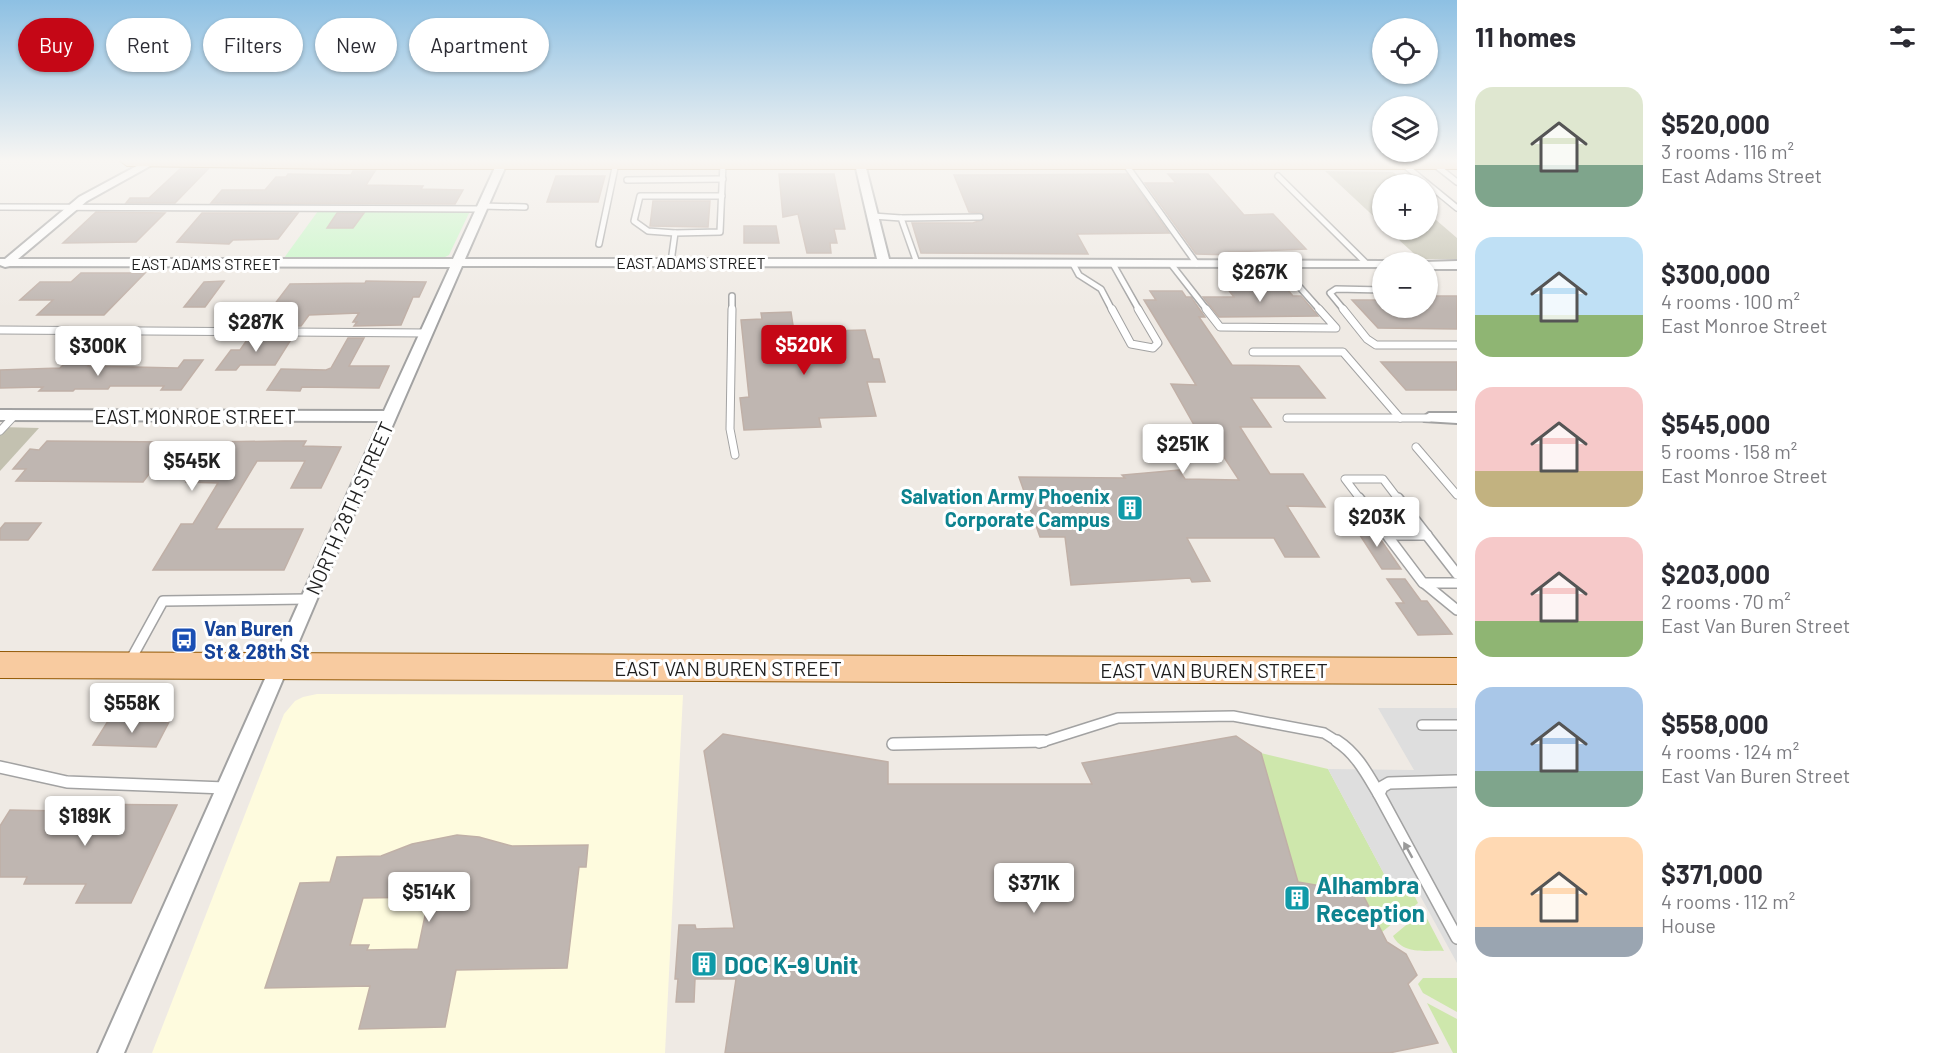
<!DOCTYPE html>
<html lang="en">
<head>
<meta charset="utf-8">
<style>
	body { margin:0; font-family:Barlow,sans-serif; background:#f7f7f7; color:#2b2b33; height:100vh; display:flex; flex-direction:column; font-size:22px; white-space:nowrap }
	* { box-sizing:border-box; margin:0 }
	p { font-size:20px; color:#7c7c81 }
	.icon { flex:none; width:33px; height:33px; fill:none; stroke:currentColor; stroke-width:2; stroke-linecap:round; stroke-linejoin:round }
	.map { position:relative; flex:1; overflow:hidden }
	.sheet { display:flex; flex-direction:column; background:#fff; width:480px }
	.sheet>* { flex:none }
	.guide { position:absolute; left:18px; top:18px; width:570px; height:54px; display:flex; gap:12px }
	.tools { position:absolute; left:1372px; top:18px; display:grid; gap:12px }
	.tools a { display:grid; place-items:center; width:66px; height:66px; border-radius:50%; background:#fff; box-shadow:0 2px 4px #0004; font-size:30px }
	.price { position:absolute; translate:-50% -51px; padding:0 14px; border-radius:6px; background:#fff; color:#222; font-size:20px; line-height:39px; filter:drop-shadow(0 2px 3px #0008) }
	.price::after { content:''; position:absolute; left:50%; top:36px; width:18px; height:14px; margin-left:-9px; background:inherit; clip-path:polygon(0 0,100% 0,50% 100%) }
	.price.current { background:#c50716; color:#fff }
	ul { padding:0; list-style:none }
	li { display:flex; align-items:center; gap:18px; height:150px; padding:0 18px }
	li span { display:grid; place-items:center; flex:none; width:168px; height:120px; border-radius:18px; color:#555 }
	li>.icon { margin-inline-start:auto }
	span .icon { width:72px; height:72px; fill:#fffc; stroke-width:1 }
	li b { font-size:26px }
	h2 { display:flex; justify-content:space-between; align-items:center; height:72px; padding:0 18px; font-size:26px }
	.pill { padding:0 21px; border-radius:27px; background:#fff; box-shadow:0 2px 4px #0004; font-size:21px; line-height:54px }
	.pill.current { background:#c50716; color:#fff }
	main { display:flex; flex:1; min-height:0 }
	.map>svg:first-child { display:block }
	.education { fill:#fefbde }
	.construction { fill:#c3c1b0 }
	.grass { fill:#cee7ac }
	.park { fill:#c3f7c3 }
	.parking { fill:#dedede }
	.building { fill:#bfb6b1; stroke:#c0b0a7; stroke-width:1.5; fill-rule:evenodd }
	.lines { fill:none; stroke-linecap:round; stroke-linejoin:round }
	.service-far3-casing { stroke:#a2a2a2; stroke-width:8 }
	.service-far2-casing { stroke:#a2a2a2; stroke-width:9 }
	.service-far1-casing { stroke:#a2a2a2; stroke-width:12 }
	.service-casing { stroke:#a2a2a2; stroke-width:14 }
	.minor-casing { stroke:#a2a2a2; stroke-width:4 }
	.primary-casing { stroke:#935905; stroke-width:2 }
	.service-far3 { stroke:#fff; stroke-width:5 }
	.service-far2 { stroke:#fff; stroke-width:7 }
	.service-far1 { stroke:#fff; stroke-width:9 }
	.service { stroke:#fff; stroke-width:11 }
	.minor { fill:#fff; fill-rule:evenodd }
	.primary { fill:#f8cba0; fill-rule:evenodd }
	.oneway { fill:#9a9a9a }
	.labels { text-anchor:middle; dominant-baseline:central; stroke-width:6; stroke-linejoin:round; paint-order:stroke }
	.far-street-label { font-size:16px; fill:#1e1e1e; stroke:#fff }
	.street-label { font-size:20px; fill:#1e1e1e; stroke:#fff }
	.culture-label { font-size:20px; font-weight:bold; fill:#0d838f; stroke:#fff; text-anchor:end }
	.transit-label { font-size:20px; font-weight:bold; fill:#164399; stroke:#fff; text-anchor:start }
	.near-culture-label { font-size:24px; font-weight:bold; fill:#0d838f; stroke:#fff; text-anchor:start }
</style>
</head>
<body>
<main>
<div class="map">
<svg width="1457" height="1053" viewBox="0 0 1457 1053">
	<rect width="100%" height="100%" fill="#efeae4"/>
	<path class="education" d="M317,694l366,1 -18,358h-513l132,-339 11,-13 8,-4z"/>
	<g class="construction">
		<path d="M1325,171l68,1 15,12h-25v41z"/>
		<path d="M1428,213l29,25v21h-37l-32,-29h40z"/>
		<path d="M0,427l39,1 -39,43z"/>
	</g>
	<g class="grass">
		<path d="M1261,753l67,16 62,116 24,10 4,8 -36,29 -84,-50z"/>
		<path d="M1423,911l21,40c-19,-1 -41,4 -51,-15z"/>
		<path d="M1423,978h34v34l-34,-19 -5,-9z"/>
		<path d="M1427,1003l30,16v34h-4z"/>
	</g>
	<path class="park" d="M318,211h152l-21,44 -6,3h-159z"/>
	<path class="parking" d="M1378,708h79v255l-40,-73 -27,-5 -62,-116 86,1z"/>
	<g class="building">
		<path d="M180,169h28l-33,34h-49l4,-5h19z"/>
		<path d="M353,171h22l-9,14 57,1 -2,3 42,1 -8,14 -244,-1 11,-13h43l11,-13h10l2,-3 63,1z"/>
		<path d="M779,174h55l11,55h-11l3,14h-7l1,10h-24l-9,-39 -15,3z"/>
		<path d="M1127,174l42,59 -92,1 11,20 -167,-1 -9,-30h61l11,-4 -2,-6 -13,-1 -15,-37z"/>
		<path d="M1168,174h40l36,41 29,-1 33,35 -77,3 2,3 -35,-1 -51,-71h31z"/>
		<path d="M556,176h49l-7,26h-51z"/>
		<path d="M653,201h57l-2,26 -58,-1z"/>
		<path d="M96,212l69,1 -29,29 -73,1z"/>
		<path d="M202,213h96l-20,26 -45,1 -4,4 -52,-2z"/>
		<path d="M337,213h27l-11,15h-26z"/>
		<path d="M744,226h32l3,17h-35z"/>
		<path d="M81,273h64l-41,42h-67l16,-15h-33l20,-18h31z"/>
		<path d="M224,281l-19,26h-21l20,-25z"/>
		<path d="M366,281l60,1 -7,15h-6l-12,28 -47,1 3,-4h-4l6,-9 -50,2 -8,11h-43l32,-42 75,-1z"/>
		<path d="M1226,287h59l8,9h8l17,20 -99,1 -16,-20h31z"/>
		<path d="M1150,291h32l4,6h5l14,20h-6l33,48 67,1 26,32h-74l20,29h-31l30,47h33l22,33 -38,-1 32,51h-34l-11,-19h-87l23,43 -18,1 -2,-4 -119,7 -6,-48h-25l-21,-60 106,1 -3,-3 57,-5 6,9 54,1 -21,-32h-11l-36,-64 25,1 -52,-85h12z"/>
		<path d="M1428,296h29v33l-79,-1 -26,-28h31v8h45z"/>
		<path d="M791,312l7,46 32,-1 -5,-26 40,-1 8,29h6l6,23h-18l9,34 -57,2 2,9 -77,3 -4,-32 9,-1 -8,-77 21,-1 -1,-6z"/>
		<path d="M249,337l43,1 -17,27h-35l-4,5h-20l15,-20h9z"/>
		<path d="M348,338h16l-15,28h40l-10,22 -77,-1 -2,4 -33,-1 14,-21 45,1 5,-2z"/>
		<path d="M184,360h19l-22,30h-20l3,-4h-54l-2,3h-33l-2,2h-34l4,-4 -43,1v-18l60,-2 6,-6 26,-1 -4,5 90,2z"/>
		<path d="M1381,362h76v28h-51z"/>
		<path d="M47,441l125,1 -5,7 36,1 6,-8 75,-1h22l-3,5 38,1 -20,41h-30l14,-27h-48l-41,68h87l-19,41h-131l28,-46h12l25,-41 -32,-1 7,-12h-41l-9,12 -127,-1 10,-12h-13l17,-20 9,1z"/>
		<path d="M5,523h36l-13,17h-28v-11z"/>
		<path d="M1354,526l18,1 29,42h-19z"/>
		<path d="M1387,579h18l16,22h6l25,33 -34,1 -22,-32h8z"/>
		<path d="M108,721l61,1 -13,25 -63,-2z"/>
		<path d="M723,734l165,28v22h204l-10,-21 154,-27 25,17 37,129 64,11 25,49 19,12 11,21 -9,9 30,59 -49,10h-664l11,-74h-41l-1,23h-18l2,-23h-3l4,-54h16l1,4 38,-1 -30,-177z"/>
		<path d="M66,804l111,1 -46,98h-55l10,-19h-62l3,-7h-27v-51l10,-16 52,1z"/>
		<path d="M457,835l22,2 33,9 76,-1 -2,22h-7l-12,101 -111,2 -11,57 -86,2 11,-43 -105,2 35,-105 30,-1 7,-25 44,-1 31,-12zM429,897l-11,52 -51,1 2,-5h-19l13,-47z"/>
	</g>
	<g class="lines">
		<defs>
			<g id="service-far3">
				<path d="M1402,163l55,45"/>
				<path d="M1434,164l23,18"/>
				<path d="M1126,165l71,99"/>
				<path d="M1278,176l89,88"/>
				<path d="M627,180l96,-1"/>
				<path d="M482,206l43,1"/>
				<path d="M0,207l481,2"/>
				<path d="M873,216l28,2 16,45"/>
				<path d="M901,218l79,-1"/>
				<path d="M675,233l-27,-2 -14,-10 6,-25h82"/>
				<path d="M599,244l17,-81"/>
				<path d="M671,262l4,-29 45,-1 3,-69"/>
				<path d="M1073,264l6,11 22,14 11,21"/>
				<path d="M1113,264l26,46"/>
				<path d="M1171,264l36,46"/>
				<path d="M1279,264l41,46"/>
				<path d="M732,310v-14"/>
				<path d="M1344,310l-14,-17 6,-4 47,1"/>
			</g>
			<g id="service-far2">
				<path d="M732,309l-2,120 5,26"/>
				<path d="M1112,309l19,35 22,4 5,-5 -20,-34"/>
				<path d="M1206,309l14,18 116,1 -17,-19"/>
				<path d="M1343,309l24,30 9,6h81"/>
				<path d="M0,330l426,3"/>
				<path d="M1253,352h90l57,66"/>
				<path d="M1287,418h142"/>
				<path d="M0,431l15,-16"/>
				<path d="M1416,447l41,48"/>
				<path d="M1361,500l-16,-21h38l16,21"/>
			</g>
			<g id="service-far1">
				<path d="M1359,498l64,85h34"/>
				<path d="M1398,498l59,76"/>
				<path d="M1387,535h40"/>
				<path d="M1424,583l33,27"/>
				<path d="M130,661l33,-60 145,-2"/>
				<path d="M1422,725h35"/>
				<path d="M1039,743l79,-25 115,-2 91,17 16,10"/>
			</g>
			<g id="service">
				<path d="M1337,741c20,13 30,33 42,53"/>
				<path d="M893,744l151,-3"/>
				<path d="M0,767l67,15 158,6"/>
				<path d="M1456,781l-67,2 -7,4 -3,7 78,144"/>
			</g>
			<g id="minor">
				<path d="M146,161h13l-72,40 -69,58h435l45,-98h10l-43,98h412l-22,-95 5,-3 5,3 24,95 494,2 5,1h-5v5l-921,-1 -145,333 -193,454h-26l282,-632 -380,-1v-10l384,1 66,-144 -440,-1 -5,1 -5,-2v-6h5l74,-62z"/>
				<path d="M1457,261v8h-29v-7h-4z"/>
				<path d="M1429,413h28v10l-33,-2 -2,-3z"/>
			</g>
			<g id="primary">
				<path d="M120,161h1337v8h-1114l-216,-3z"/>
				<path d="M0,652l1457,6v26l-1457,-6z"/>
			</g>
		</defs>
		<use href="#service-far3" class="service-far3-casing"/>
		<use href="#service-far2" class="service-far2-casing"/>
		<use href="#service-far1" class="service-far1-casing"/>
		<use href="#service" class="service-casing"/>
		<use href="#minor" class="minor-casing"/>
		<use href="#primary" class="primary-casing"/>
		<use href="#service-far3" class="service-far3"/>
		<use href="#service-far2" class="service-far2"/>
		<use href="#service-far1" class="service-far1"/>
		<use href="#service" class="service"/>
		<use href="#minor" class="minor"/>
		<use href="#primary" class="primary"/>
	</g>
	<defs><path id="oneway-solid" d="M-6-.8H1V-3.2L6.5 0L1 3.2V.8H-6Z" transform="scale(1.5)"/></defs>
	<use class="oneway" href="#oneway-solid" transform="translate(1408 850) rotate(-119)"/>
	<linearGradient id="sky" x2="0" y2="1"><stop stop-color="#8dc0e3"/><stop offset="0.52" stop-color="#f8f6f3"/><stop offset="1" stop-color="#f8f6f3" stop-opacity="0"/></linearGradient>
	<rect width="1457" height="309" fill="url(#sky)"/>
	<defs>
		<symbol id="building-square" viewBox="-11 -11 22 22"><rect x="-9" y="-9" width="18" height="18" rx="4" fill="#0f9aa8" stroke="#fff"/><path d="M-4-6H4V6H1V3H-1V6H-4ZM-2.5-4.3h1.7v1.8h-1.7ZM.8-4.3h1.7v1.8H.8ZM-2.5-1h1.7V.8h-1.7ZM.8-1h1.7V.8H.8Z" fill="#fff"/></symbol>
		<symbol id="bus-square" viewBox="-11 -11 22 22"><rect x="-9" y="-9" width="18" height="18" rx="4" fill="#1a4fb4" stroke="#fff"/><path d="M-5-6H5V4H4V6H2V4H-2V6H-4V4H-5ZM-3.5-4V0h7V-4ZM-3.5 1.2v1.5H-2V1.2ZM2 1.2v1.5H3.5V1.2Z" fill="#fff"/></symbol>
	</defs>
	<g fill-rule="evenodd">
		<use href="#building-square" x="1115" y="493" width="30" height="30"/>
		<use href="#bus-square" x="169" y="625" width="30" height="30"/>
		<use href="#building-square" x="1282" y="883" width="30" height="30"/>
		<use href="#building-square" x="689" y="949" width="30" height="30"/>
	</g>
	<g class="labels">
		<g class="far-street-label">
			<text x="691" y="262">EAST ADAMS STREET</text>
			<text x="206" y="263">EAST ADAMS STREET</text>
		</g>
		<g class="street-label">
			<text x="195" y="416">EAST MONROE STREET</text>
			<text transform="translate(349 508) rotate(-66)">NORTH 28TH STREET</text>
			<text x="728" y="668">EAST VAN BUREN STREET</text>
			<text x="1214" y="670">EAST VAN BUREN STREET</text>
		</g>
		<g class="culture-label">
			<text x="1110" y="496">Salvation Army Phoenix<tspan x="1110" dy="23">Corporate Campus</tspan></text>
		</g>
		<g class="transit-label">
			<text x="204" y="628">Van Buren<tspan x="204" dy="23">St &amp; 28th St</tspan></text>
		</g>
		<g class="near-culture-label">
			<text x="1316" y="884">Alhambra<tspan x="1316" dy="28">Reception</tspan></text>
			<text x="724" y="964">DOC K-9 Unit</text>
		</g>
	</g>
</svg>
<div class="tools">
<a><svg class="icon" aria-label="locate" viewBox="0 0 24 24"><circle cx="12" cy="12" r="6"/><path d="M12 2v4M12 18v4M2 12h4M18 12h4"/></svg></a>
<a><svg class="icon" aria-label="layers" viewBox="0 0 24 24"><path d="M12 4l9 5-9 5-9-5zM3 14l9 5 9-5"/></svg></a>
<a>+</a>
<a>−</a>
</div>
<b class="price" style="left:1260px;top:303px">$267K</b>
<b class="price" style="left:256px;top:353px">$287K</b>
<b class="price current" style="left:804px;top:376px">$520K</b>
<b class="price" style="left:98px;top:377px">$300K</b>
<b class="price" style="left:1183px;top:475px">$251K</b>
<b class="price" style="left:192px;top:492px">$545K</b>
<b class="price" style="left:1377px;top:548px">$203K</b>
<b class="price" style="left:132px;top:734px">$558K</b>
<b class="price" style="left:85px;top:847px">$189K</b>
<b class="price" style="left:1034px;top:914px">$371K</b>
<b class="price" style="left:429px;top:923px">$514K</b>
<div class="guide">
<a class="pill current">Buy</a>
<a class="pill">Rent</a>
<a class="pill">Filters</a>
<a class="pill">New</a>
<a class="pill">Apartment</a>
</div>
</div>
<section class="sheet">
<h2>11 homes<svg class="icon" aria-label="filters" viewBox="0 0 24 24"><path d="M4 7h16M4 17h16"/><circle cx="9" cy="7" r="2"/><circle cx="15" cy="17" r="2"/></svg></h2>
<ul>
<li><span style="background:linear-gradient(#dfe7d0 65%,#7fa58c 0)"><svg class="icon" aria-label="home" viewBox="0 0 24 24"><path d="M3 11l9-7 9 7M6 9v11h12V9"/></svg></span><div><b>$520,000</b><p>3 rooms · 116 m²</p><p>East Adams Street</p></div></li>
<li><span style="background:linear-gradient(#bfe0f5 65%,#8fb573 0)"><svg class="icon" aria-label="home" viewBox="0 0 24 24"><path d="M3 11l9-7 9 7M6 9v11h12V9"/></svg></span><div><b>$300,000</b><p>4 rooms · 100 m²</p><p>East Monroe Street</p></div></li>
<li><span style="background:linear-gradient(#f6c9c9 70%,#c2b280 0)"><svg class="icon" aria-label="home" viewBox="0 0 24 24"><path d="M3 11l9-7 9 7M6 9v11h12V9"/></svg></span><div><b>$545,000</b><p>5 rooms · 158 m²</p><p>East Monroe Street</p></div></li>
<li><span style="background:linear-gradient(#f6c9c9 70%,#8fb573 0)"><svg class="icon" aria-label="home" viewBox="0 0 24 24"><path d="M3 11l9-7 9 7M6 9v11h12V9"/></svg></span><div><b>$203,000</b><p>2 rooms · 70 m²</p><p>East Van Buren Street</p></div></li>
<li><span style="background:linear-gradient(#a9c7e8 70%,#7fa58c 0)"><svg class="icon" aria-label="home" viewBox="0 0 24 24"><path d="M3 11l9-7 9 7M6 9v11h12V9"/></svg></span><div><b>$558,000</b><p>4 rooms · 124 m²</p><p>East Van Buren Street</p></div></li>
<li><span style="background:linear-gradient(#ffd9b3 75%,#9aa5b1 0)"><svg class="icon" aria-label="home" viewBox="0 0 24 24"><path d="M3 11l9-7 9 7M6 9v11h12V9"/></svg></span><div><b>$371,000</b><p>4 rooms · 112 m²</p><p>House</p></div></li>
</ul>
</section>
</main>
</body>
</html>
